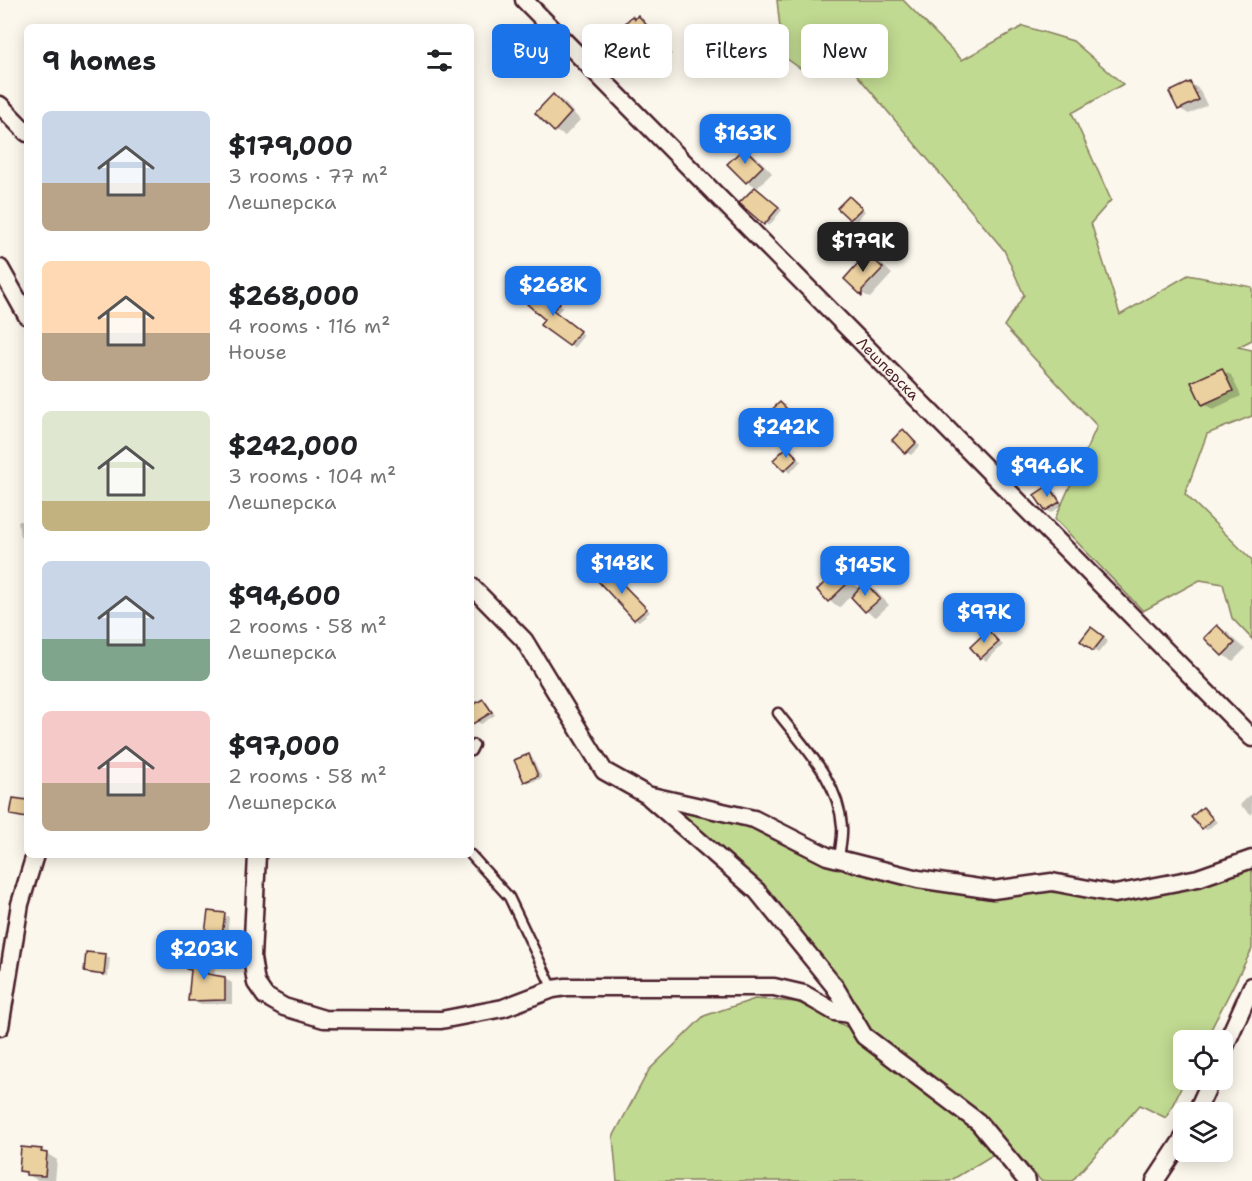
<!DOCTYPE html>
<html lang="en">
<head>
<meta charset="utf-8">
<style>
	body { margin:0; font-family:"Shantell Sans",sans-serif; background:#f2f2f2; color:#202124; height:100vh; display:flex; flex-direction:column; font-size:22px; white-space:nowrap }
	* { box-sizing:border-box; margin:0 }
	p { font-size:20px; color:#757577 }
	.icon { flex:none; width:33px; height:33px; fill:none; stroke:currentColor; stroke-width:2; stroke-linecap:round; stroke-linejoin:round }
	.map { position:relative; flex:1; overflow:hidden }
	.panel { position:absolute; left:24px; top:24px; width:450px; height:834px; display:flex; flex-direction:column; background:#fff; border-radius:9px; box-shadow:0 3px 15px #0003 }
	.panel>* { flex:none }
	.top-card { position:absolute; left:492px; top:24px; width:570px; height:54px; display:flex; gap:12px }
	.fabs { position:absolute; left:1173px; top:1030px; display:grid; gap:12px }
	.fabs a { display:grid; place-items:center; width:60px; height:60px; border-radius:9px; background:#fff; box-shadow:0 3px 15px #0003; font-size:30px }
	.price { position:absolute; translate:-50% -51px; padding:0 14px; border-radius:12px; background:#1a73e8; color:#fff; font-size:20px; line-height:39px; filter:drop-shadow(0 2px 3px #0008) }
	.price::after { content:''; position:absolute; left:50%; top:36px; width:18px; height:14px; margin-left:-9px; background:inherit; clip-path:polygon(0 0,100% 0,50% 100%) }
	.price.on { background:#222; color:#fff }
	ul { padding:0; list-style:none }
	li { display:flex; align-items:center; gap:18px; height:150px; padding:0 18px }
	li span { display:grid; place-items:center; flex:none; width:168px; height:120px; border-radius:9px; color:#555 }
	li>.icon { margin-inline-start:auto }
	span .icon { width:72px; height:72px; fill:#fffc; stroke-width:1 }
	li b { font-size:26px }
	h2 { display:flex; justify-content:space-between; align-items:center; height:72px; padding:0 18px; font-size:26px }
	.chip { padding:0 21px; border-radius:9px; background:#fff; box-shadow:0 3px 15px #0003; font-size:21px; line-height:54px }
	.chip.on { background:#1a73e8; color:#fff }
	.map>svg:first-child { display:block }
	.green { fill:#c1da91; stroke:#867c5e; stroke-width:1.5 }
	.shadow { fill:#0003 }
	.building { fill:#ecd1a0; stroke:#4a1f2b; stroke-width:1.5 }
	.lines { fill:none; stroke-linecap:round; stroke-linejoin:round }
	.lane-casing { stroke:#4a1f2b; stroke-width:13 }
	.street-casing { stroke:#4a1f2b; stroke-width:21 }
	.lane { stroke:#fbf7ec; stroke-width:8 }
	.street { stroke:#fbf7ec; stroke-width:16 }
	.labels { text-anchor:middle; dominant-baseline:central; stroke-width:5; stroke-linejoin:round; paint-order:stroke }
	.street-label { font-size:15px; fill:#4a1f2b; stroke:#fbf7ec }
</style>
</head>
<body>
<div class="map">
<svg width="1252" height="1181" viewBox="0 0 1252 1181">
	<rect width="100%" height="100%" fill="#fbf7ec"/>
	<filter id="ink" filterUnits="userSpaceOnUse"><feTurbulence type="fractalNoise" baseFrequency=".0167" numOctaves="2"/><feDisplacementMap in="SourceGraphic" scale="12" xChannelSelector="R" yChannelSelector="G"/><feConvolveMatrix kernelMatrix="1 2 1 2 8 2 1 2 1" color-interpolation-filters="sRGB"/></filter>
	<g filter="url(#ink)">
		<g class="green">
			<path d="M777,0h126l59,60 61,-34 50,15 50,43 -51,29 39,87 -20,23 29,92 68,-40 64,12v53l-14,7 14,3v66l-45,18 -22,60 67,66v79l-20,-21 -9,-34 -23,-4 -57,31 -88,-92 42,-93 -93,-100 20,-31 -20,-45 -163,-194 -37,15 -21,-15z"/>
			<path d="M647,795l107,24 73,37 166,34 59,-8 63,12 137,-35v90l-47,92h-21v39h1l-19,38 -26,-13 -68,76h-31l-32,-36 -59,36h-333l-4,-44 36,-67 55,-54 51,-17 42,3 66,33 -106,-144z"/>
		</g>
		<g class="shadow">
			<path d="M638,17l5,3 29,34 -16,16 -5,-3 -15,-47z"/>
			<path d="M1190,83l9,6 8,16 -18,9 -9,-5z"/>
			<path d="M554,96l10,6 16,18 -15,16 -10,-5z"/>
			<path d="M744,149l11,6 17,18 -16,16 26,21 -13,16 -27,-23 15,-16 -10,-5z"/>
			<path d="M854,200l11,11 -9,11 -17,-14z"/>
			<path d="M868,255l10,6 14,13 -22,24 -10,-6z"/>
			<path d="M544,289l19,18 -7,7 28,21 -10,13 -28,-29z"/>
			<path d="M1221,370l10,5 10,21 -28,13 -10,-5z"/>
			<path d="M780,404l17,15 -13,14 -5,-3z"/>
			<path d="M903,431l17,15 -9,9 -5,-3z"/>
			<path d="M787,449l14,12 -11,12 -15,-13z"/>
			<path d="M1049,487l5,2 9,16 -12,8 -5,-3z"/>
			<path d="M18,521h9v18l-7,-2z"/>
			<path d="M609,571l41,41 -11,9 -4,-2z"/>
			<path d="M838,571l10,6 12,12 5,-5 10,6 14,15 -13,12 -10,-6 -15,-16 -11,12 -11,-6 -10,-11z"/>
			<path d="M1217,627l10,5 18,17 -12,12 -10,-6z"/>
			<path d="M988,632l15,13 -17,16 -14,-14z"/>
			<path d="M1096,632l12,9 -10,12 -16,-12z"/>
			<path d="M483,700l4,3 8,12 -14,9 -5,-3 -5,-8v-5z"/>
			<path d="M529,756l4,3 9,19 -13,5 -4,-2z"/>
			<path d="M1251,794h1v21l-12,-10z"/>
			<path d="M1203,809l14,13 -10,8 -4,-2z"/>
			<path d="M224,915l5,2 -2,20 -15,-2 -5,-3z"/>
			<path d="M0,956l1,6 4,2 -5,18z"/>
			<path d="M106,956l4,2 -2,18 -18,-2 -5,-2z"/>
			<path d="M208,957l8,4 -2,16 11,2 7,4v21h-34l-8,-4 3,-29 -5,-2z"/>
			<path d="M41,1150l16,10 -2,21 -18,-1 -17,-10z"/>
		</g>
		<g class="building">
			<path d="M638,15l30,35 -18,18 -34,-35 16,-17 3,3z"/>
			<path d="M1190,82l9,18 -21,10 -9,-18z"/>
			<path d="M553,94l18,19 -17,19 -19,-19z"/>
			<path d="M744,148l19,18 -17,17 -19,-19z"/>
			<path d="M755,187l24,20 -15,18 -25,-22z"/>
			<path d="M849,196l13,12 -12,12 -13,-12z"/>
			<path d="M867,253l16,15 -21,22v6l-18,-17z"/>
			<path d="M544,287l16,16 -7,7 27,21 -11,15 -29,-21 4,-6 -17,-15z"/>
			<path d="M1222,368l11,23 -31,14 -11,-23z"/>
			<path d="M780,402l14,14 -16,15 -14,-14z"/>
			<path d="M903,429l13,14 -11,11 -13,-14z"/>
			<path d="M787,447l11,11 -14,13 -11,-11z"/>
			<path d="M1049,485l11,17 -15,9 -11,-16z"/>
			<path d="M608,569l39,40 -13,11 -37,-40z"/>
			<path d="M838,569l12,12 -22,21 -11,-12z"/>
			<path d="M865,582l15,17 -15,13 -14,-15z"/>
			<path d="M1217,625l18,18 -13,13 -18,-18z"/>
			<path d="M1091,627l13,10 -11,14 -13,-10z"/>
			<path d="M988,630l11,12 -19,17 -10,-12z"/>
			<path d="M483,699l9,13 -21,13v-19z"/>
			<path d="M529,754l9,22 -14,6 -10,-22z"/>
			<path d="M13,798l14,2v18l-17,-3z"/>
			<path d="M1203,807l10,12 -11,10 -11,-12z"/>
			<path d="M208,911l17,2 -3,22 -17,-2z"/>
			<path d="M86,952l20,2 -2,21 -20,-3z"/>
			<path d="M188,953l21,3 -2,18 18,3v23l-37,1 3,-31 -5,-1z"/>
			<path d="M21,1147l21,2 -1,3 6,1 -2,23 -19,-1v-3l-7,-1z"/>
		</g>
		<g class="lines">
			<defs>
				<g id="lane">
					<path d="M778,713c26,34 61,68 64,113 1,11 -2,22 -3,33"/>
					<path d="M471,751l3,-6"/>
					<path d="M471,855l38,42 44,92"/>
				</g>
				<g id="street">
					<path id="s1" d="M524,0l728,738"/>
					<path d="M0,105l27,28"/>
					<path d="M0,268l27,48"/>
					<path d="M471,586l53,54 80,131 43,24 107,24 73,37 91,23 75,11 59,-8 63,12 83,-16 54,-19"/>
					<path d="M650,798l107,93 78,96 29,49 114,86 49,59"/>
					<path d="M257,855l-5,103 4,25 9,13 19,11 40,12 117,1 62,-12 50,-19 13,-2h208l30,7 31,18 16,2"/>
					<path d="M0,1027l20,-123 15,-49"/>
					<path d="M1222,1053l30,-67"/>
					<path d="M1196,1113l15,-33"/>
					<path d="M1155,1181l29,-44"/>
				</g>
			</defs>
			<use href="#lane" class="lane-casing"/>
			<use href="#street" class="street-casing"/>
			<use href="#lane" class="lane"/>
			<use href="#street" class="street"/>
		</g>
	</g>
	<g class="labels">
		<g class="street-label">
			<text stroke="none"><textPath href="#s1" startOffset="518">Лешперска</textPath></text>
		</g>
	</g>
</svg>
<div class="fabs">
<a><svg class="icon" aria-label="locate" viewBox="0 0 24 24"><circle cx="12" cy="12" r="6"/><path d="M12 2v4M12 18v4M2 12h4M18 12h4"/></svg></a>
<a><svg class="icon" aria-label="layers" viewBox="0 0 24 24"><path d="M12 4l9 5-9 5-9-5zM3 14l9 5 9-5"/></svg></a>
</div>
<b class="price" style="left:745px;top:165px">$163K</b>
<b class="price on" style="left:863px;top:273px">$179K</b>
<b class="price" style="left:553px;top:317px">$268K</b>
<b class="price" style="left:786px;top:459px">$242K</b>
<b class="price" style="left:1047px;top:498px">$94.6K</b>
<b class="price" style="left:622px;top:595px">$148K</b>
<b class="price" style="left:865px;top:597px">$145K</b>
<b class="price" style="left:984px;top:644px">$97K</b>
<b class="price" style="left:204px;top:981px">$203K</b>
<div class="top-card">
<a class="chip on">Buy</a>
<a class="chip">Rent</a>
<a class="chip">Filters</a>
<a class="chip">New</a>
</div>
<section class="panel">
<h2>9 homes<svg class="icon" aria-label="filters" viewBox="0 0 24 24"><path d="M4 7h16M4 17h16"/><circle cx="9" cy="7" r="2"/><circle cx="15" cy="17" r="2"/></svg></h2>
<ul>
<li><span style="background:linear-gradient(#c9d6e8 60%,#b9a48a 0)"><svg class="icon" aria-label="home" viewBox="0 0 24 24"><path d="M3 11l9-7 9 7M6 9v11h12V9"/></svg></span><div><b>$179,000</b><p>3 rooms · 77 m²</p><p>Лешперска</p></div></li>
<li><span style="background:linear-gradient(#ffd9b3 60%,#b9a48a 0)"><svg class="icon" aria-label="home" viewBox="0 0 24 24"><path d="M3 11l9-7 9 7M6 9v11h12V9"/></svg></span><div><b>$268,000</b><p>4 rooms · 116 m²</p><p>House</p></div></li>
<li><span style="background:linear-gradient(#dfe7d0 75%,#c2b280 0)"><svg class="icon" aria-label="home" viewBox="0 0 24 24"><path d="M3 11l9-7 9 7M6 9v11h12V9"/></svg></span><div><b>$242,000</b><p>3 rooms · 104 m²</p><p>Лешперска</p></div></li>
<li><span style="background:linear-gradient(#c9d6e8 65%,#7fa58c 0)"><svg class="icon" aria-label="home" viewBox="0 0 24 24"><path d="M3 11l9-7 9 7M6 9v11h12V9"/></svg></span><div><b>$94,600</b><p>2 rooms · 58 m²</p><p>Лешперска</p></div></li>
<li><span style="background:linear-gradient(#f6c9c9 60%,#b9a48a 0)"><svg class="icon" aria-label="home" viewBox="0 0 24 24"><path d="M3 11l9-7 9 7M6 9v11h12V9"/></svg></span><div><b>$97,000</b><p>2 rooms · 58 m²</p><p>Лешперска</p></div></li>
</ul>
</section>
</div>
</body>
</html>
